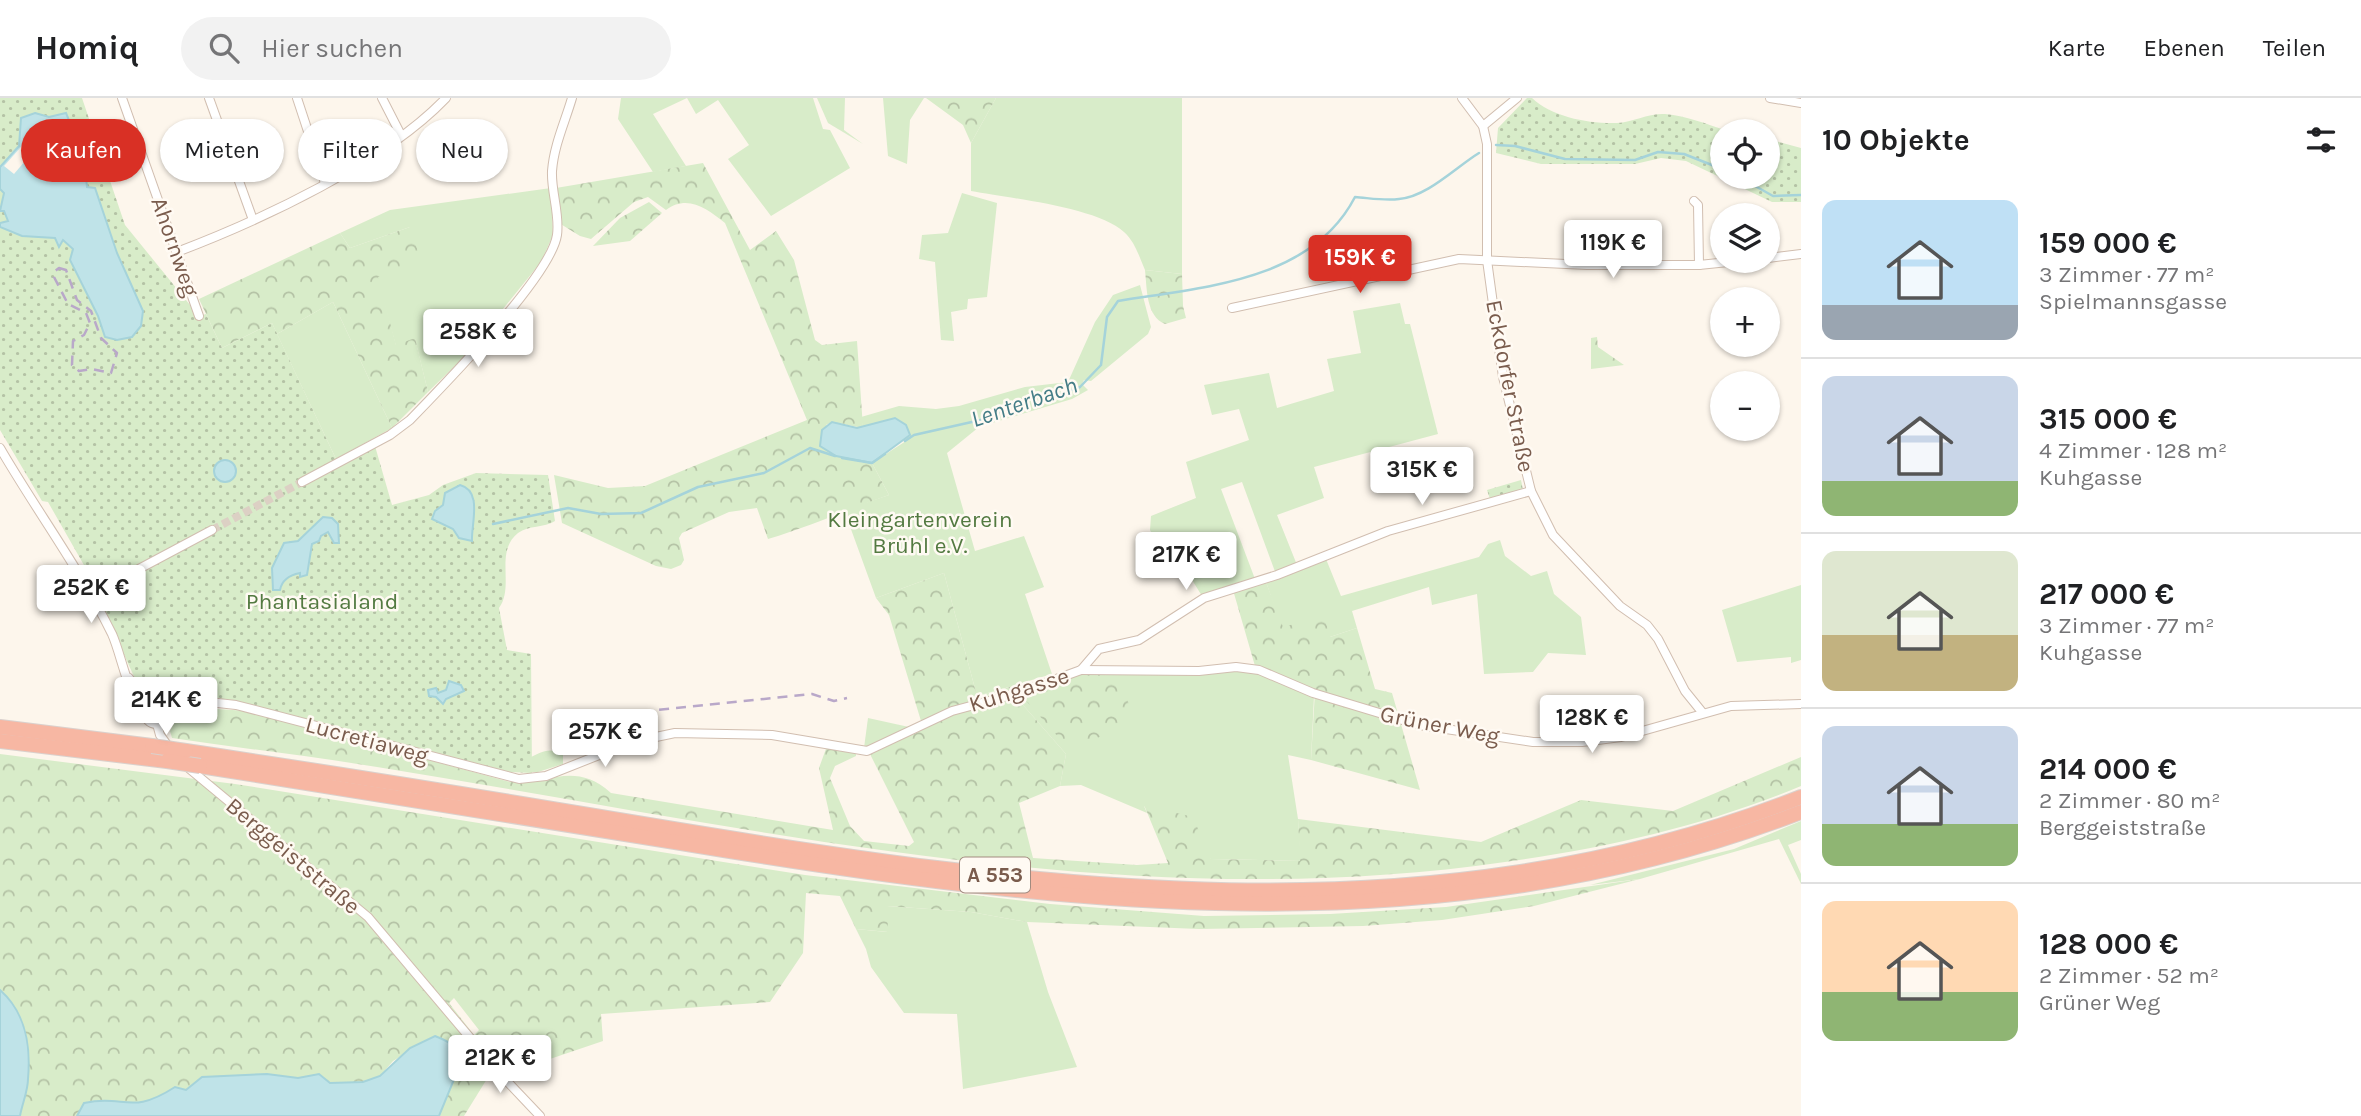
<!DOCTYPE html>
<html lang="de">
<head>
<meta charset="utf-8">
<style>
	body { margin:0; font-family:Karla,sans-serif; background:#f2f2f2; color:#202124; height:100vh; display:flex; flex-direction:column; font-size:26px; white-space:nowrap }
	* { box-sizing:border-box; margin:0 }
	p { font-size:23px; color:#757577 }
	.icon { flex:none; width:38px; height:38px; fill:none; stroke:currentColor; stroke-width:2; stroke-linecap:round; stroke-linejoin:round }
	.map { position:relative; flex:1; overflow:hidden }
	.sheet { display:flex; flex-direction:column; background:#fff; width:560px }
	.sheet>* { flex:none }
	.hud { position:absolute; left:21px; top:21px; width:665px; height:63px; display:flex; gap:14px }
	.buttons { position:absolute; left:1710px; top:21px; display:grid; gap:14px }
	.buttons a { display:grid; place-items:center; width:70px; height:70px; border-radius:50%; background:#fff; box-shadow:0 2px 5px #0004; font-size:35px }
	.price { position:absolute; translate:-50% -60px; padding:0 16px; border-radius:7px; background:#fff; color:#222; font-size:23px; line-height:46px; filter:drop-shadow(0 2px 4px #0008) }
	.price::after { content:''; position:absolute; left:50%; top:42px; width:21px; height:16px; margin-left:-10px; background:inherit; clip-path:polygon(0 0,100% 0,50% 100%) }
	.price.selected { background:#d93025; color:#fff }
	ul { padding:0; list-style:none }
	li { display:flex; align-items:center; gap:21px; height:175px; padding:0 21px }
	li+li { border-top:2px solid #e0e0e0 }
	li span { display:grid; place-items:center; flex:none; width:196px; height:140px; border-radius:14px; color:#555 }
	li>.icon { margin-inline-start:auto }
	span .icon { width:84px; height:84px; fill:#fffc; stroke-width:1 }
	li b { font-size:30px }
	h2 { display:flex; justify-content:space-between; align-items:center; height:84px; padding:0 21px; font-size:30px }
	.tag { padding:0 24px; border-radius:32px; background:#fff; box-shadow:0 2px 5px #0004; font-size:24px; line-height:63px }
	.tag.selected { background:#d93025; color:#fff }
	header { display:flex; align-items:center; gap:42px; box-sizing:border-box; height:98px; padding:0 35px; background:#fff; border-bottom:2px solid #e0e0e0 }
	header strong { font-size:33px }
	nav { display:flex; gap:38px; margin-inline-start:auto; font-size:24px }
	.search { width:490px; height:63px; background:#f2f2f2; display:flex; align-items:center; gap:18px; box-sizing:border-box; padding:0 24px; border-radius:38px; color:#757577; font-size:26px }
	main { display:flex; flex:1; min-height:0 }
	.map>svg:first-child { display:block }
	.green { fill:#d8ecc9 }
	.forest { fill:url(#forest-crowns); fill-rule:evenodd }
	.park { fill:url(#park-dots) }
	.water { fill:#bfe3e8; stroke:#a5d3da; stroke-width:2 }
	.pier { fill:#fdf6ec }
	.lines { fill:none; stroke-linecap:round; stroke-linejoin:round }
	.stream { stroke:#a5d3da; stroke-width:2.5 }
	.street-tunnel { stroke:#dcd0c4; stroke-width:8; stroke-dasharray:8 4; stroke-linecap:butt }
	.street-casing { stroke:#d1beb0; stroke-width:10 }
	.highway-casing { stroke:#dad1cd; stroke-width:16 }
	.street { stroke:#fff; stroke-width:8 }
	.highway { stroke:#f7b7a3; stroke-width:14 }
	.rail { stroke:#b9a8c9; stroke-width:2.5; stroke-dasharray:10 7; stroke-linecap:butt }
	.highway-bridge-casing { stroke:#dad1cd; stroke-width:16; stroke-linecap:butt }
	.highway-bridge { stroke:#f7b7a3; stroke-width:14 }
	.labels { text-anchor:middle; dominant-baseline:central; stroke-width:5; stroke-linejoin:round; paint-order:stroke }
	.shield { fill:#fffaf3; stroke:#a28b7f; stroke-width:2 }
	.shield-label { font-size:21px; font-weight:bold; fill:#7a5c4d }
	.street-label { font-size:23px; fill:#7a5c4d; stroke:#fffaf3 }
	.park-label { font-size:23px; fill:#537a41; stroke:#fffaf3 }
	.water-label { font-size:24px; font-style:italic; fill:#437c86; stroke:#fffaf3 }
</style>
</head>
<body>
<header>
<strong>Homiq</strong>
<div class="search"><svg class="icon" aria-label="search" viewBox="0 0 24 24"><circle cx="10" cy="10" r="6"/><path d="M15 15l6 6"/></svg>Hier suchen</div>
<nav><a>Karte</a><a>Ebenen</a><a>Teilen</a></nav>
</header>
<main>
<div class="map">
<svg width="1801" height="1018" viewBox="0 0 1801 1018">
	<defs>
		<pattern id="forest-crowns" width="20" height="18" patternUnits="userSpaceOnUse" patternTransform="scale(1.75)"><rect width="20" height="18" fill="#d8ecc9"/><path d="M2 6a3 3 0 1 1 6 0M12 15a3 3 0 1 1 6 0" fill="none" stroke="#b4c2a5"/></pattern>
		<pattern id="park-dots" width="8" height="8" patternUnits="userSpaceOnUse" patternTransform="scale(1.75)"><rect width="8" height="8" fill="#d8ecc9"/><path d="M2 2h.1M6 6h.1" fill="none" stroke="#b4c2a5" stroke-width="1.8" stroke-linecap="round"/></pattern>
	</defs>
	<rect width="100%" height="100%" fill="#fdf6ec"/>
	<g class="green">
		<path d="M621,0h192l10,31 7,1 20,38 -79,48 -43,-57 21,-14 -31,-45 -22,14 -9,-16 -34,16 33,52 -33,6 -35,-53z"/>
		<path d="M817,0h28l-1,32 19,14 -35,-21z"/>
		<path d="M883,0h41l-14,22 -3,44 -19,-8z"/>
		<path d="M996,0h186v176l-37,-4c-6,-14 -10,-28 -21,-38 -27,-25 -116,-34 -153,-41v-48z"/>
		<path d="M551,90l2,47 -12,27 -77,95 -36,35 -13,-53 -19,7 -19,-69 33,-50 -60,21 -10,-15 50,-23z"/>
		<path d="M962,95l35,10 -10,94 -19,2 -1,10 -16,3 3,29 -13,-1 -6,-78 -16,-3 3,-24 26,-2z"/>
		<path d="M1140,187l11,42 -3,7 -57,47 -7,-1 -2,4 6,6 -16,9 -93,28 -32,26 28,98 49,-15 20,51 -19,7 27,80 -37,11 -2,5 -4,-3 -32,9 -33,-123 -68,25 -32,-88 45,-15 -17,-32 34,-22 -6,-17 -10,-5 -27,9 -2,-11 38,-11 37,3 23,-3 66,-19 43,-5 27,-60 18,-27z"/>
		<path d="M333,204l59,126 -56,31 -59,-125z"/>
		<path d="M1400,205l5,21h5l28,110 -124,33 10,31 -47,17 22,55 27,-11 15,37 138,-39 9,-13 12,-4 5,16 26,20 16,-5 7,23 27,23 5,38 -38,-2 -15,19 -49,2 -7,-80 -45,11 -3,-18 -77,24 5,17 -27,9 -48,-9 -16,-46 11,-5 -35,-95 -21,7 34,90 -53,17 -34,-55 -13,-1 -5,-10 1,-14 45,-18 -10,-36 63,-22 -10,-31 -27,6 -8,-30 65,-12 8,35 57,-17 -7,-32 34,-6 -8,-42z"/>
		<path d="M1801,487v75l-10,3v-6l-54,5 -15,-52z"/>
		<path d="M1120,572l139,2 55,24 -3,64 -23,-5 10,64 3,42 -90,-2 -67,-53 3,7 -66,-28 -21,1 6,-32 -50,-57z"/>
		<path d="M274,609l252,53c12,-7 24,-14 37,-6v10l-25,8h-27l-238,-62z"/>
		<path d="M868,620l41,9 -45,21z"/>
		<path d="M1801,723v19l-13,5 13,29v10l-22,-45 -139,40 -50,6 144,-36z"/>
		<path d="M887,808l84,6 56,10 21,70 29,75 -114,22 -6,-75 -53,-1 -33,-46 -5,-18 -10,-20 31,3z"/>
	</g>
	<g class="forest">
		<path d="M926,0h70l-25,45 -8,-18z"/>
		<path d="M703,65l47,87 26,-19 18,29 21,80 7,5 35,-4 6,87 -31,-6 -6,3 33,37 13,1 17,32c-41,14 -80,32 -121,44l-11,-31 -28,4 -47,21 -3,5 5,22 -3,5 -10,4 -15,-3 -94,-43 -8,-48 54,13 37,-2 162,-66 -82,-197c-18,-14 -37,-29 -59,-13l-18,-13 -14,5 -43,37 -11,-3 -21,-13 -3,-35z"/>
		<path d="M649,104l13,11 -32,28 -37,5 27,-28z"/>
		<path d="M410,129l10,31 -42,19 18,68 19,-7 13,54 -36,36 -59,-126 -56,32 -5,-11 -50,25 -23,-49 141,-66 10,15z"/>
		<path d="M1145,172l37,4 1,32 3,12 -21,6c-19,-8 -18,-35 -20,-54z"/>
		<path d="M1597,239l1,10 26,18 -33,4v-31z"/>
		<path d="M944,475l33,123 33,-9v7l-51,12 -38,15 -32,-106 -13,-17z"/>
		<path d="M1266,484l17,45 41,-11 6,21 27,-9 18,61 17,4 28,97 -109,-30 4,-69 -60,-25 -22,-76z"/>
		<path d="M1120,572l14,55 -66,23 -47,-53 62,-22z"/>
		<path d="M1016,599l50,57 -6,32 -41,17 14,55 104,7 31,-2 -24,-58 49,12 18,42 89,2 -2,-42 183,23 100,-42 92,11 128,-54v29c-94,39 -195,62 -296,76 -379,55 -755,-35 -1128,-95 -68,-11 -137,-19 -205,-29l-2,-7 8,-15 23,-8 47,3 262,71c41,2 65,-21 101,11l222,37 -14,-62 8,-22 29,7v3l-21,10 -5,12 20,48 14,15 45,5 5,-4 -45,-90 83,-39z"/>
		<path d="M0,656l235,30 570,91 245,29 154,12 126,-2 116,-7 194,-28 -106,27 -92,14 -79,6 -164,3 -172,-7 -56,-10 -84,-6 1,26 -32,-3 -16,-33 -34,-3 -3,60 -33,49 -169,12 2,27 -97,33h-16l-26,42h-25l18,-44 -3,-28 -19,-8 -42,25 -13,15 -17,6 -34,1 -10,-9 -21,4 -31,-4 -65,3 -16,13 -11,-3c-45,29 -49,7 -91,16l-7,13h-57c2,-12 8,-25 8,-37 3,-36 -2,-63 -28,-89zM454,900l25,32 -5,5 -25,-32z"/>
	</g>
	<g class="park">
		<path d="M0,0h82l43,127 74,91 7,-2 16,34 50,-25 64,136 -35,19 74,-32 17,59 37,-10 14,-10 33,-12 72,2 7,46c-11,7 -26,4 -37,12 -24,19 -3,53 -19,75l8,42 24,4 1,119 -21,-1 -249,-64 -51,-10 -44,3 -17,-2 -8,-5 -43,-94 -2,-12 -49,-86 -6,-1 -42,-71z"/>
		<path d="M1527,0h5c20,19 57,26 85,25 16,-1 32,-10 48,-9 22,2 42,10 62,17h-5v46h46v-38l33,9v54h-29l-86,-41 -25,-3 -26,6h-94l-45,-11 2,-25z"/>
		<path d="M1521,382l2,10 -33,9 -3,-9z"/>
	</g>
	<g class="water">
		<path d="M35,15l14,4 17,-4 25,61 -5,3 1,10 8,1 22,65 26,58 -2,15 -9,11 -15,3 -12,-3 -7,-21 -28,-56 3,-11 -10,-9 -4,7 -4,-9 -33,-2 -22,-9v-4l8,-2 -4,-10h-4l4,-18 -4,-4v-22l19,-21 2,-28z"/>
		<path d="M895,320l11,7 4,10 -38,28 -36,-7 -16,-10 2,-16 10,-8 25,6z"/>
		<circle cx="225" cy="373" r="11"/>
		<path d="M460,387c23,6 11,39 12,56l-13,-3 -6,-9 -21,-10 3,-8 8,-6 2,-12z"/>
		<path d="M323,419l9,1 6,6 1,19h-5l-6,-11 -7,4 -2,5 -7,3 -5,31 -7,2v-4c-10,2 -18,6 -20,17h-7l-1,-22 12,-25 14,-2z"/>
		<path d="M449,583l12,4 3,6 -18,8 -3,5 -7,-7 -7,-1 -1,-6 8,-2 2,5 8,-3z"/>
		<path d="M0,892c26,23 31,55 28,89 0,12 -6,25 -8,37h-20z"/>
		<path d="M435,938c15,6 25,11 29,27l-7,9 -18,44h-362l7,-13c42,-9 46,13 91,-16l11,3 16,-13 65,-3 31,4 21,-4 11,9 33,-1 17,-6 30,-28z"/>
	</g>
	<path class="pier" d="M28,41l9,8 -23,27 -10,-8z"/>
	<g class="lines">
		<g class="stream">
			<path d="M1496,47l19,1 50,13 70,1 23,-8 26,2 38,15"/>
			<path d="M1739,79l34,19 28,-1"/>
			<path d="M905,343l9,-6 80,-18 12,-12 28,-9 16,2 30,-11 21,-22 6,-48 11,-16c84,-14 193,-19 237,-104 14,1 30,4 44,2 28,-2 57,-32 80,-46"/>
			<path d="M842,360l30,5 13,-9"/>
			<path d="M493,426l75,-16 33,6 40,-1 57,-26 66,-14 46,-25 25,8"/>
		</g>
		<path class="street-tunnel" d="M212,432l90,-48"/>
		<defs>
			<g id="street">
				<path d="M122,0l77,218"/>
				<path d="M209,0l44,122"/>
				<path d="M297,0l28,85"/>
				<path d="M382,0l19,37"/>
				<path d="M1462,0l21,28 4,18v116l16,117 28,114 22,44 67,71 27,19 11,14 27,52 17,21"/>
				<path d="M1770,0l31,5"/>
				<path d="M1483,28l34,-28"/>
				<path d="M1694,103l4,4 1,60"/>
				<path d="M177,154c84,-32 207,-89 269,-154"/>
				<path d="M1768,160l33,-4"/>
				<path d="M1232,210l227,-49 128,6h112l39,-4"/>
				<path d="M0,350c36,62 80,121 112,186 10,22 16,65 34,78"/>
				<path d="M302,384l88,-47 20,-15c33,-34 141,-144 147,-185 3,-21 -6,-43 -5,-64 2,-26 13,-49 20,-73"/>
				<path d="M90,497l122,-65"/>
				<path d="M1081,572l118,1 37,-4 23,3 54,23 106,32 114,17h49l39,-5 110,-31 70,-2"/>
				<path d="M129,580l20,28"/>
				<circle cx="156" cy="615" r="11"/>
				<path d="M167,611l33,-8 36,4 283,74 27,-3 86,-34 43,-9 97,2 95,16 85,-40 63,-17 66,-24 18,-21 40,-9 65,-42 73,-23 111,-44 143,-40"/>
				<path d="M157,626l3,11 10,14"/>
				<path d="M186,668l182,151 136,161 36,38"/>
			</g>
			<g id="highway">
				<path d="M0,629l152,19"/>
				<path d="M0,643l167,20"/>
				<path d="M186,653c154,23 309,48 463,74 385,64 778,119 1152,-28"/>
				<path d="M200,668c159,24 317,50 475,76 378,63 759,111 1126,-30"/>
			</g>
		</defs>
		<use href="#street" class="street-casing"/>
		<use href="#highway" class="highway-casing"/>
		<use href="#street" class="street"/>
		<use href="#highway" class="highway"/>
		<g class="rail">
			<path d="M59,170l7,2 11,30 14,11 10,27 16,15 -6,20 -19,-4 -13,2 -7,-6 1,-24 11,-6 6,-12 -4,-10 -18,-9 -14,-27v-5z"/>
			<path d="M591,627l29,2"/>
			<path d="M612,629l20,-12 16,-4 164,-17 22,7 13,-3"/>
		</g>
		<defs>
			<g id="highway-bridge">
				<path d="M152,648l34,5"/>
				<path d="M167,663l33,5"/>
			</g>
		</defs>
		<use href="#highway-bridge" class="highway-bridge-casing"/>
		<use href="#highway-bridge" class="highway-bridge"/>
	</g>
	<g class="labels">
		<rect class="shield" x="960" y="759.5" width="70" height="35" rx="5"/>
		<g class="shield-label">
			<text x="995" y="777">A 553</text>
		</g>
		<g class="street-label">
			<text transform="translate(175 149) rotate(71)">Ahornweg</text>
			<text transform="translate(1510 288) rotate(79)">Eckdorfer Straße</text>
			<text transform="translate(1019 592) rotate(-17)">Kuhgasse</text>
			<text transform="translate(1440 627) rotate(11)">Grüner Weg</text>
			<text transform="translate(367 642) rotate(15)">Lucretiaweg</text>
			<text transform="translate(293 758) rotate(40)">Berggeiststraße</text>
		</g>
		<g class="park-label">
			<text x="920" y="421">Kleingartenverein<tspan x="920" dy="26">Brühl e.V.</tspan></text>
			<text x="322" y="503">Phantasialand</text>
		</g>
		<g class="water-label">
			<text transform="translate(1024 304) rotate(-19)">Lenterbach</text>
		</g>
	</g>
</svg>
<div class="buttons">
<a><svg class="icon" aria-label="locate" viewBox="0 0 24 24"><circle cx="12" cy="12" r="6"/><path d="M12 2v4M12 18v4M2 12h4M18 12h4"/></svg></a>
<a><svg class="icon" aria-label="layers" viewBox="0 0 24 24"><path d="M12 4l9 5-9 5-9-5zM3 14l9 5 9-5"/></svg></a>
<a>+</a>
<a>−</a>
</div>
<b class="price" style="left:1613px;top:182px">119K €</b>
<b class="price selected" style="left:1360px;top:197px">159K €</b>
<b class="price" style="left:478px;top:271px">258K €</b>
<b class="price" style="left:1422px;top:409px">315K €</b>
<b class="price" style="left:1186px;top:494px">217K €</b>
<b class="price" style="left:91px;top:527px">252K €</b>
<b class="price" style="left:166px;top:639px">214K €</b>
<b class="price" style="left:1592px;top:657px">128K €</b>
<b class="price" style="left:605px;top:671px">257K €</b>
<b class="price" style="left:500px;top:997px">212K €</b>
<div class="hud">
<a class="tag selected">Kaufen</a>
<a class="tag">Mieten</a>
<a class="tag">Filter</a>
<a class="tag">Neu</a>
</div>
</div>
<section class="sheet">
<h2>10 Objekte<svg class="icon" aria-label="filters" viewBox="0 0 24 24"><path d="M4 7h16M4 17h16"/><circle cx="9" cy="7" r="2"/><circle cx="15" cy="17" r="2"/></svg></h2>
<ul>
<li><span style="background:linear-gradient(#bfe0f5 75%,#9aa5b1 0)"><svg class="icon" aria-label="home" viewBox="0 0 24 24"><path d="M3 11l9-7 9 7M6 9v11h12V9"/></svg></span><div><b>159 000 €</b><p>3 Zimmer · 77 m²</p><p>Spielmannsgasse</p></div></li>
<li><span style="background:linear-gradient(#c9d6e8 75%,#8fb573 0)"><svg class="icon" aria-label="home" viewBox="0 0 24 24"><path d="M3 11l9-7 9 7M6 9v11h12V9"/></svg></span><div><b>315 000 €</b><p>4 Zimmer · 128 m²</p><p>Kuhgasse</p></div></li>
<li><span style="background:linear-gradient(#dfe7d0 60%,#c2b280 0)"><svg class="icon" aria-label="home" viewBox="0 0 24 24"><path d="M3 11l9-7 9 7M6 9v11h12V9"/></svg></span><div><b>217 000 €</b><p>3 Zimmer · 77 m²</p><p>Kuhgasse</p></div></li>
<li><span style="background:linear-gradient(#c9d6e8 70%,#8fb573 0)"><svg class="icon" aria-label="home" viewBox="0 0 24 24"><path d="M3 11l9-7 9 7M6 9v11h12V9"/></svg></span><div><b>214 000 €</b><p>2 Zimmer · 80 m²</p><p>Berggeiststraße</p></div></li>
<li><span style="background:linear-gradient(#ffd9b3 65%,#8fb573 0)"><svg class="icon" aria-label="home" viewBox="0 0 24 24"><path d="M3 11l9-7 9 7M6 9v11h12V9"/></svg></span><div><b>128 000 €</b><p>2 Zimmer · 52 m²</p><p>Grüner Weg</p></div></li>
</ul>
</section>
</main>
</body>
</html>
